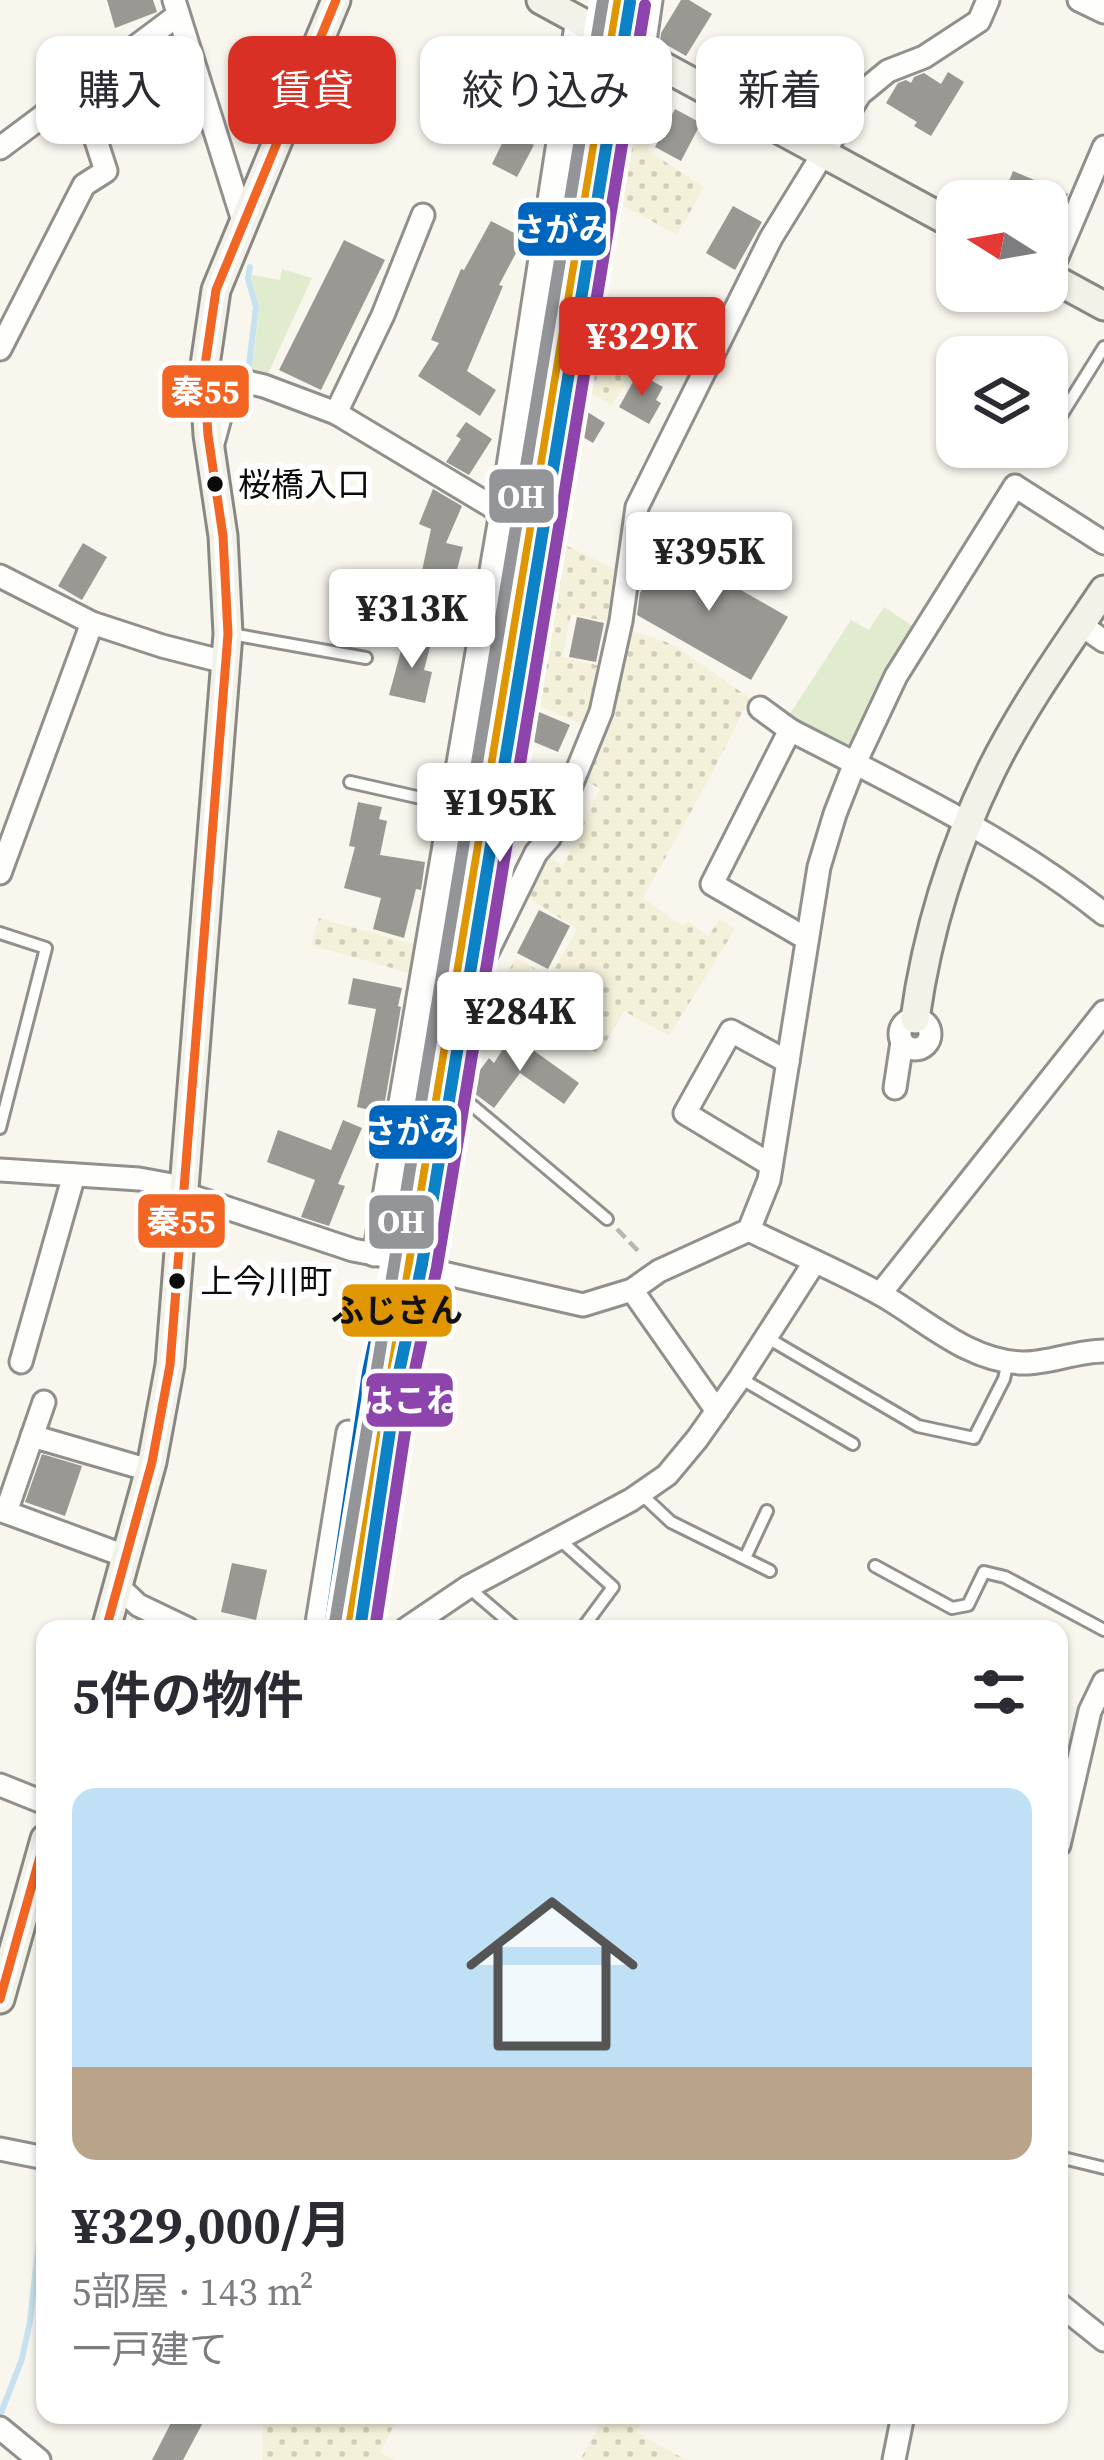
<!DOCTYPE html>
<html lang="ja">
<head>
<meta charset="utf-8">
<style>
	body { margin:0; font-family:"Source Serif 4","Noto Sans JP",serif; background:#f7f7f7; color:#2b2b33; height:100vh; display:flex; flex-direction:column; font-size:45px; white-space:nowrap }
	* { box-sizing:border-box; margin:0 }
	p { font-size:39px; color:#7c7c81 }
	.icon { flex:none; width:66px; height:66px; fill:none; stroke:currentColor; stroke-width:2; stroke-linecap:round; stroke-linejoin:round }
	.map { position:relative; flex:1; overflow:hidden }
	.details { position:absolute; left:36px; top:1620px; width:1032px; height:804px; display:flex; flex-direction:column; background:#fff; border-radius:24px; box-shadow:0 3px 9px #0004 }
	.details>* { flex:none }
	.top-card { position:absolute; left:36px; top:36px; width:1032px; height:108px; display:flex; gap:24px }
	.needle { width:78px; rotate:281deg }
	.controls { position:absolute; left:936px; top:180px; display:grid; gap:24px }
	.controls a { display:grid; place-items:center; width:132px; height:132px; border-radius:24px; background:#fff; box-shadow:0 3px 9px #0004; font-size:60px }
	.price { position:absolute; translate:-50% -102px; padding:0 27px; border-radius:12px; background:#fff; color:#222; font-size:39px; line-height:78px; filter:drop-shadow(0 3px 6px #0008) }
	.price::after { content:''; position:absolute; left:50%; top:72px; width:36px; height:27px; margin-left:-18px; background:inherit; clip-path:polygon(0 0,100% 0,50% 100%) }
	.price.on { background:#d93025; color:#fff }
	ul { padding:0; list-style:none }
	li { display:grid; align-content:center; gap:24px; height:636px; padding:0 36px }
	li+li { border-top:3px solid #e1e1e2 }
	li span { display:grid; place-items:center; height:372px; border-radius:24px; color:#555 }
	li>.icon { margin-inline-start:auto }
	span .icon { width:216px; height:216px; fill:#fffc; stroke-width:1 }
	li b { font-size:51px }
	h2 { display:flex; justify-content:space-between; align-items:center; height:144px; padding:0 36px; font-size:51px }
	.chip { padding:0 42px; border-radius:24px; background:#fff; box-shadow:0 3px 9px #0004; font-size:42px; line-height:108px }
	.chip.on { background:#d93025; color:#fff }
	.map>svg:first-child { display:block }
	.farmland { fill:url(#farmland-dots) }
	.park { fill:#e1ecce }
	.lines { fill:none; stroke-linecap:round; stroke-linejoin:round }
	.stream { stroke:#c6e2f0; stroke-width:6 }
	.building { fill:#9a9893 }
	.lane-casing { stroke:#91908c; stroke-width:16 }
	.street-casing { stroke:#91908c; stroke-width:27 }
	.secondary-casing { stroke:#888783; stroke-width:33 }
	.path { stroke:#b7b6b5; stroke-width:4.5; stroke-dasharray:12 6; stroke-linecap:butt }
	.lane { stroke:#fefefc; stroke-width:10 }
	.street { stroke:#fefefc; stroke-width:21 }
	.secondary { stroke:#f3f2e8; stroke-width:27 }
	.bus-1-casing { stroke:#fff; stroke-width:18 }
	.bus-1 { stroke:#f26522; stroke-width:9 }
	.rail-1-casing { stroke:#fff; stroke-width:21 }
	.rail-2-casing { stroke:#fff; stroke-width:21 }
	.rail-3-casing { stroke:#fff; stroke-width:21 }
	.rail-4-casing { stroke:#fff; stroke-width:21 }
	.rail-1 { stroke:#0d82c7; stroke-width:12 }
	.rail-2 { stroke:#0065bd; stroke-width:12 }
	.rail-3 { stroke:#df9601; stroke-width:12 }
	.rail-4 { stroke:#8e44ad; stroke-width:12 }
	.metro-1-casing { stroke:#fff; stroke-width:21 }
	.metro-1 { stroke:#939598; stroke-width:12 }
	.bus-dot { fill:#0a0a0a; stroke:#fff; stroke-width:4.5 }
	.labels { text-anchor:middle; dominant-baseline:central; stroke-width:12; stroke-linejoin:round; paint-order:stroke }
	.bus-label { font-size:33px; fill:#0a0a0a; stroke:#fff; text-anchor:start }
	.line-badge { stroke:#fff; stroke-width:4.5 }
	.badge-label { font-size:33px; text-anchor:middle; font-weight:bold; fill:#fff }
	.pale-badge-label { font-size:33px; text-anchor:middle; font-weight:bold; fill:#111 }
</style>
</head>
<body>
<div class="map">
<svg width="1104" height="2460" viewBox="0 0 1104 2460">
	<defs>
		<pattern id="farmland-dots" width="8" height="8" patternUnits="userSpaceOnUse" patternTransform="scale(3)"><rect width="8" height="8" fill="#f4f1da"/><path d="M2 2h.1M6 6h.1" fill="none" stroke="#d0cdba" stroke-width="1.8" stroke-linecap="round"/></pattern>
	</defs>
	<rect width="100%" height="100%" fill="#f8f6ed"/>
	<g class="farmland">
		<path d="M626,84l40,31 -19,35 57,37 -27,48 -71,-39z"/>
		<path d="M585,321l60,32 -33,52 -42,-22z"/>
		<path d="M539,532l81,40 -7,51 -42,-9 -9,43 43,10 -17,60 -69,-30z"/>
		<path d="M630,630l42,14 78,54 -41,81 -66,119 40,28 4,-5 21,15 12,-17 15,10 -66,107 -45,-25 -25,43 -106,-57 23,-39 34,19 27,-48 -53,-34 24,-39 15,10 37,-77 -19,-12 44,-143z"/>
		<path d="M319,918l97,27 -7,28 -98,-28z"/>
		<path d="M263,2415h136l-19,37 14,8h-132z"/>
		<path d="M605,2415h40l-9,17 50,28h-106z"/>
	</g>
	<g class="park">
		<path d="M282,269l30,9 -46,100 -15,-4 8,-64 -7,-26v-9l28,5z"/>
		<path d="M884,607l30,20 -19,31 -43,88 -12,4 -54,-30 65,-100 18,10z"/>
	</g>
	<g class="lines">
		<g class="stream">
			<path d="M248,373l8,-66 -8,-28 2,-12"/>
			<path d="M1,2413l21,-54 8,-38 15,-135"/>
		</g>
	</g>
	<g class="building">
		<path d="M107,0h46l4,12 -42,16z"/>
		<path d="M681,0h8l23,14 -26,42 -26,-15 1,-8z"/>
		<path d="M948,72l16,10 -33,54 -17,-10 3,-4 -31,-19 12,-20 8,-3 5,3 3,-6 10,-4 17,11z"/>
		<path d="M532,82l16,9 -5,9 4,2 -19,37 -1,3 7,3 -17,32 -25,-13z"/>
		<path d="M675,109l26,14 -20,38 -26,-14z"/>
		<path d="M1013,171l55,23 -3,7h-64z"/>
		<path d="M733,206l29,16 -27,48 -29,-17z"/>
		<path d="M491,221l33,17 -25,47 4,1 -36,85 29,19 -16,26 -62,-40 21,-33 -8,-3 30,-71 3,1z"/>
		<path d="M344,240l41,20 -64,130 -42,-20z"/>
		<path d="M658,307l24,14 -17,31 -25,-14z"/>
		<path d="M638,373l25,14 -7,13 5,3 -12,21 -30,-17z"/>
		<path d="M578,406l27,17 -12,20 -27,-16z"/>
		<path d="M466,422l26,17 -23,36 -23,-13 15,-23 -5,-3z"/>
		<path d="M433,489l29,17 -16,37 17,4 -17,64 -31,-8 16,-74 -12,-5z"/>
		<path d="M83,543l24,14 -25,43 -24,-14z"/>
		<path d="M666,547l122,70 -37,63 -114,-65 3,-22z"/>
		<path d="M577,617l27,6 -8,39 -27,-5z"/>
		<path d="M405,636l26,7 -7,27 8,2 -7,31 -36,-8z"/>
		<path d="M527,707l43,18 -12,27 -43,-18z"/>
		<path d="M513,780l26,14 -15,28 -18,-10 6,-12 -8,-4z"/>
		<path d="M358,802l24,5 -3,12 8,2 -7,34 45,7 -4,28 -5,-1 -12,49 -31,-9 8,-31 -37,-10 11,-41 -6,-1z"/>
		<path d="M495,838l20,4 -5,31 -11,21 -14,-3z"/>
		<path d="M539,910l31,16 -22,43 -31,-16z"/>
		<path d="M353,978l49,10 -4,18 3,1 -18,106 -26,-6 19,-98 -28,-5z"/>
		<path d="M512,1035l67,48 -15,21 -44,-31 -26,35 -24,-18 1,-8 18,-24 5,5z"/>
		<path d="M343,1120l19,8 -24,56 7,2 -16,40 -28,-9 14,-37 -48,-18 11,-32 53,20z"/>
		<path d="M42,1454l40,12 -17,50 -40,-14z"/>
		<path d="M232,1563l35,7 -11,50 -35,-8z"/>
		<path d="M175,2415h32l-24,45h-31z"/>
	</g>
	<g class="lines">
		<defs>
			<g id="lane">
				<path d="M1047,438l57,-91"/>
				<path d="M218,446l18,-66"/>
				<path d="M1035,457l6,-10"/>
				<path d="M231,634l135,24"/>
				<path d="M350,782l102,23"/>
				<path d="M0,933l46,15 -46,180"/>
				<path d="M455,1091l152,128"/>
				<path d="M766,1337l152,89 56,12 30,-59 4,-18"/>
				<path d="M740,1378l113,66"/>
				<path d="M640,1493l31,29 99,49"/>
				<path d="M560,1540l53,47 -31,42"/>
				<path d="M745,1558l22,-47"/>
				<path d="M875,1566l77,42 16,-3 16,-33 21,5 99,53"/>
				<path d="M468,1587l49,42"/>
				<path d="M1059,2157l45,11"/>
			</g>
			<g id="street">
				<path d="M174,0l70,224"/>
				<path d="M1079,0l25,12"/>
				<path d="M643,55l8,-55"/>
				<path d="M0,148l178,-133"/>
				<path d="M1049,276l55,-129"/>
				<path d="M0,349l84,-164 22,-14 -27,-83"/>
				<path d="M204,372l60,14 72,27 165,99"/>
				<path d="M336,413l47,-98 40,-100"/>
				<path d="M0,576l92,47 70,23 63,16"/>
				<path d="M1081,625l23,16"/>
				<path d="M760,708l30,22"/>
				<path d="M0,873l92,-250"/>
				<path d="M807,939l-95,-55 78,-154c107,55 219,108 314,184"/>
				<circle cx="915" cy="1034" r="15"/>
				<path d="M895,1088l7,-46"/>
				<path d="M771,1165l-86,-52 46,-82 57,31"/>
				<path d="M0,1170l139,9 44,8"/>
				<path d="M182,1193l171,57 74,14 16,9 140,32 49,-15 27,-19 90,-41 20,-50 50,-313 16,-53 20,-51 41,-87 119,-190 89,57"/>
				<path d="M749,1230c44,22 90,41 133,65 45,26 86,66 140,68 25,1 54,-12 82,-12"/>
				<path d="M374,1255l127,-743 76,-493"/>
				<path d="M427,1264l45,-281 64,-130 14,-16 51,-125 20,-91 16,-114 134,-269 89,-144 28,-23 36,-14 55,-36 9,-21"/>
				<path d="M632,1290l85,121"/>
				<path d="M880,1294l224,-282"/>
				<path d="M21,1362l53,-187"/>
				<path d="M32,1436l117,34"/>
				<path d="M0,1510l125,46"/>
				<path d="M6,1512l38,-110"/>
				<path d="M117,1585l21,20 50,24"/>
				<path d="M316,1629l32,-197"/>
				<path d="M406,1629l62,-42 163,-87 36,-25 30,-36 43,-61 74,-115"/>
				<path d="M0,1785l45,18"/>
				<path d="M1059,1845l31,-134 14,-29"/>
				<path d="M0,2149l45,9"/>
				<path d="M1059,2304l45,36"/>
				<path d="M0,2428l39,32"/>
				<path d="M894,2460l9,-45"/>
			</g>
			<g id="secondary">
				<path d="M541,0l416,226"/>
				<path d="M1047,275l57,31"/>
				<path d="M915,1019c12,-87 38,-170 76,-248 31,-63 74,-123 113,-181"/>
				<path d="M106,1629l46,-167 18,-97 58,-731 -5,-98 -15,-101 -4,-63 12,-82 120,-290"/>
				<path d="M0,1999l45,-160"/>
			</g>
		</defs>
		<use href="#lane" class="lane-casing"/>
		<use href="#street" class="street-casing"/>
		<use href="#secondary" class="secondary-casing"/>
		<path class="path" d="M617,1229l25,26"/>
		<use href="#lane" class="lane"/>
		<use href="#street" class="street"/>
		<use href="#secondary" class="secondary"/>
		<defs>
			<g id="bus-1">
				<path d="M106,1629l46,-167 18,-97 58,-731 -5,-98 -15,-101 -4,-63 12,-82 120,-290"/>
				<path d="M0,1999l45,-160"/>
			</g>
		</defs>
		<use href="#bus-1" class="bus-1-casing"/>
		<use href="#bus-1" class="bus-1"/>
		<defs>
			<path id="rail-1" d="M360,1629l38,-252 24,-113 208,-1262"/>
			<path id="rail-2" d="M330,1627l38,-255 24,-113 208,-1259"/>
			<path id="rail-3" d="M345,1629l38,-255 24,-112 208,-1262"/>
			<path id="rail-4" d="M375,1629l38,-250 24,-112 208,-1262"/>
		</defs>
		<use href="#rail-1" class="rail-1-casing"/>
		<use href="#rail-2" class="rail-2-casing"/>
		<use href="#rail-3" class="rail-3-casing"/>
		<use href="#rail-4" class="rail-4-casing"/>
		<use href="#rail-1" class="rail-1"/>
		<use href="#rail-2" class="rail-2"/>
		<use href="#rail-3" class="rail-3"/>
		<use href="#rail-4" class="rail-4"/>
		<defs>
			<path id="metro-1" d="M334,1629l269,-1629"/>
		</defs>
		<use href="#metro-1" class="metro-1-casing"/>
		<use href="#metro-1" class="metro-1"/>
	</g>
	<g class="bus-dot">
		<circle cx="215" cy="484" r="10"/>
		<circle cx="177" cy="1281" r="10"/>
	</g>
	<g class="labels">
		<g class="bus-label">
			<text x="238" y="484">桜橋入口</text>
			<text x="200" y="1281">上今川町</text>
		</g>
	</g>
	<g class="line-badge">
		<rect x="516" y="200" width="92" height="58" rx="12" fill="#0065bd"/>
		<rect x="160" y="363" width="91" height="57" rx="12" fill="#f26522"/>
		<rect x="487" y="467" width="69" height="58" rx="12" fill="#939598"/>
		<rect x="367" y="1103" width="92" height="58" rx="12" fill="#0065bd"/>
		<rect x="136" y="1192" width="91" height="58" rx="12" fill="#f26522"/>
		<rect x="367" y="1193" width="69" height="58" rx="12" fill="#939598"/>
		<rect x="340" y="1282" width="114" height="57" rx="12" fill="#df9601"/>
		<rect x="364" y="1371" width="91" height="58" rx="12" fill="#8e44ad"/>
	</g>
	<g class="badge-label">
		<text x="562" y="241">さがみ</text>
		<text x="205" y="403">秦55</text>
		<text x="521" y="508">OH</text>
		<text x="413" y="1143">さがみ</text>
		<text x="181" y="1233">秦55</text>
		<text x="401" y="1233">OH</text>
		<text x="410" y="1412">はこね</text>
	</g>
	<g class="pale-badge-label">
		<text x="397" y="1322">ふじさん</text>
	</g>
</svg>
<div class="controls">
<a><svg class="needle" viewBox="-14 -14 28 28"><path d="M0-13l5 13h-10z" fill="#e53935"/><path d="M0 13l5-13h-10z" fill="#7c7c81"/></svg></a>
<a><svg class="icon" aria-label="layers" viewBox="0 0 24 24"><path d="M12 4l9 5-9 5-9-5zM3 14l9 5 9-5"/></svg></a>
</div>
<b class="price on" style="left:642px;top:399px">¥329K</b>
<b class="price" style="left:709px;top:614px">¥395K</b>
<b class="price" style="left:412px;top:671px">¥313K</b>
<b class="price" style="left:500px;top:865px">¥195K</b>
<b class="price" style="left:520px;top:1074px">¥284K</b>
<div class="top-card">
<a class="chip">購入</a>
<a class="chip on">賃貸</a>
<a class="chip">絞り込み</a>
<a class="chip">新着</a>
</div>
<section class="details">
<h2>5件の物件<svg class="icon" aria-label="filters" viewBox="0 0 24 24"><path d="M4 7h16M4 17h16"/><circle cx="9" cy="7" r="2"/><circle cx="15" cy="17" r="2"/></svg></h2>
<ul>
<li><span style="background:linear-gradient(#bfe0f5 75%,#b9a48a 0)"><svg class="icon" aria-label="home" viewBox="0 0 24 24"><path d="M3 11l9-7 9 7M6 9v11h12V9"/></svg></span><div><b>¥329,000/月</b><p>5部屋 · 143 m²</p><p>一戸建て</p></div></li>
</ul>
</section>
</div>
</body>
</html>
